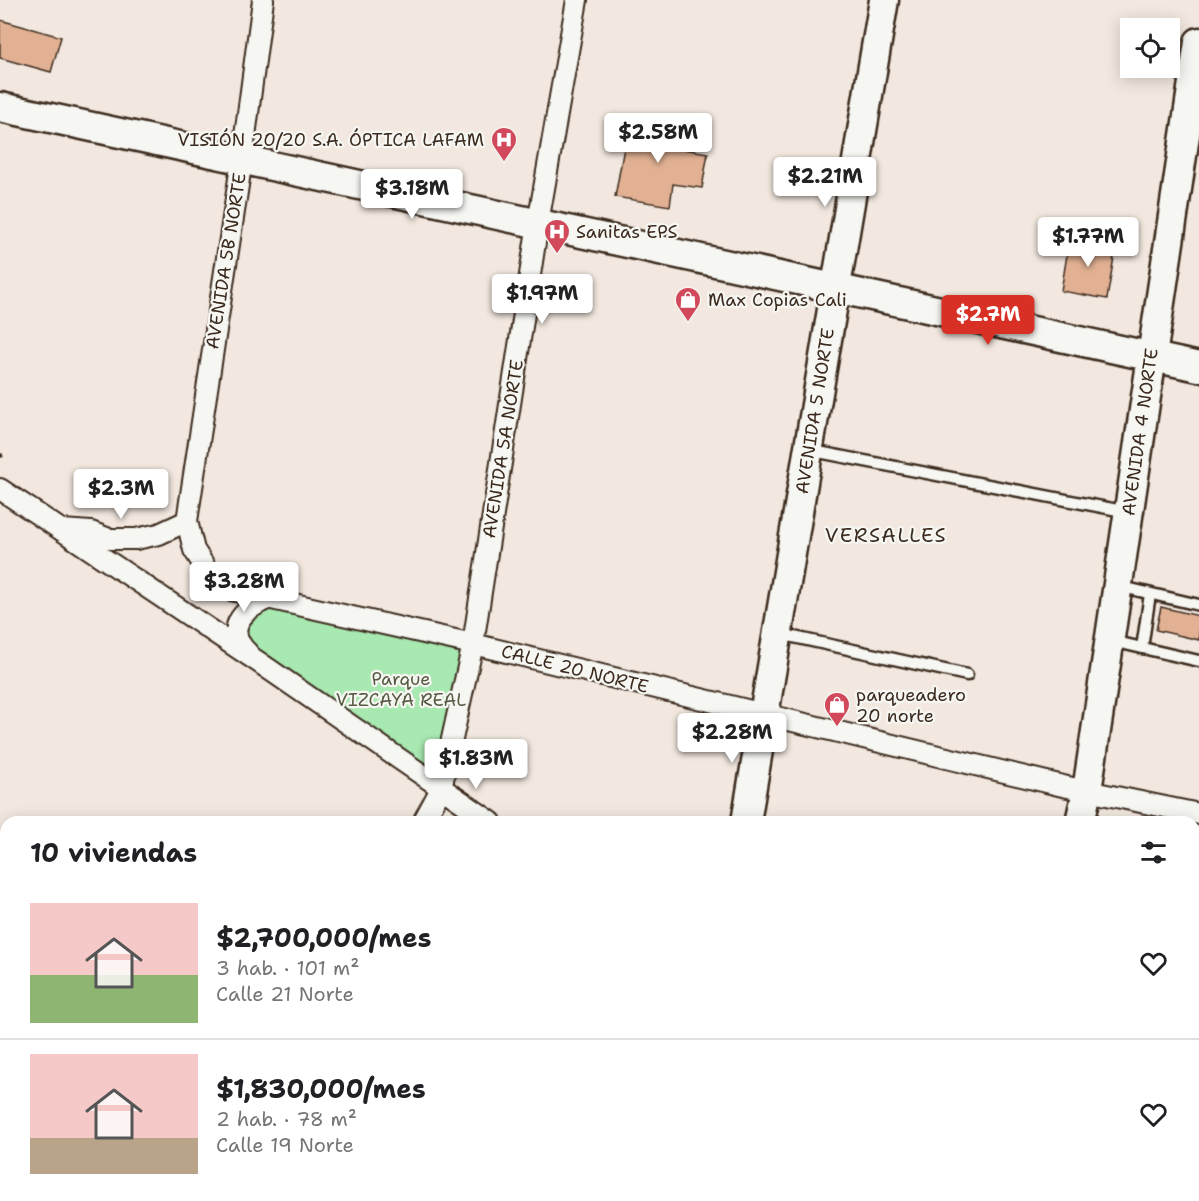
<!DOCTYPE html>
<html lang="es">
<head>
<meta charset="utf-8">
<style>
	body { margin:0; font-family:"Shantell Sans",sans-serif; background:#f2f2f2; color:#202124; height:100vh; display:flex; flex-direction:column; font-size:22px; white-space:nowrap }
	* { box-sizing:border-box; margin:0 }
	p { font-size:20px; color:#757577 }
	.icon { flex:none; width:33px; height:33px; fill:none; stroke:currentColor; stroke-width:2; stroke-linecap:round; stroke-linejoin:round }
	.map { position:relative; flex:1; overflow:hidden }
	.drawer { position:absolute; left:0px; top:816px; width:1200px; height:386px; display:flex; flex-direction:column; background:#fff; border-radius:18px 18px 0 0; box-shadow:0 3px 15px #0003 }
	.drawer>* { flex:none }
	.tools { position:absolute; left:1120px; top:18px; display:grid; gap:12px }
	.tools a { display:grid; place-items:center; width:60px; height:60px; border-radius:0px; background:#fff; box-shadow:0 3px 15px #0003; font-size:30px }
	.price { position:absolute; translate:-50% -51px; padding:0 14px; border-radius:6px; background:#fff; color:#222; font-size:20px; line-height:39px; filter:drop-shadow(0 2px 3px #0008) }
	.price::after { content:''; position:absolute; left:50%; top:36px; width:18px; height:14px; margin-left:-9px; background:inherit; clip-path:polygon(0 0,100% 0,50% 100%) }
	.price.active { background:#d93025; color:#fff }
	ul { padding:0; list-style:none }
	li { display:flex; align-items:center; gap:18px; height:150px; padding:0 30px }
	li+li { border-top:2px solid #e0e0e0 }
	li span { display:grid; place-items:center; flex:none; width:168px; height:120px; border-radius:0px; color:#555 }
	li>.icon { margin-inline-start:auto }
	span .icon { width:72px; height:72px; fill:#fffc; stroke-width:1 }
	li b { font-size:26px }
	h2 { display:flex; justify-content:space-between; align-items:center; height:72px; padding:0 30px; font-size:26px }
	.map>svg:first-child { display:block }
	.built { fill:#edd8c8 }
	.green { fill:#a8e8b1; stroke:#728968; stroke-width:1.5 }
	.building { fill:#e2b193; stroke:#3b2a1e; stroke-width:1.5 }
	.lines { fill:none; stroke-linecap:round; stroke-linejoin:round }
	.lane-casing { stroke:#3b2a1e; stroke-width:15 }
	.street-casing { stroke:#3b2a1e; stroke-width:24 }
	.secondary-casing { stroke:#3b2a1e; stroke-width:33 }
	.path { stroke:#3b2a1e; stroke-width:4; stroke-dasharray:4.5 4.5; stroke-linecap:butt }
	.lane { stroke:#f6f6f2; stroke-width:10 }
	.street { stroke:#f6f6f2; stroke-width:20 }
	.secondary { stroke:#f6f6f2; stroke-width:28 }
	.labels { text-anchor:middle; dominant-baseline:central; stroke-width:4.5; stroke-linejoin:round; paint-order:stroke }
	.poi-label { font-size:18px; fill:#3b2a1e; stroke:#f6f6f2; text-anchor:start }
	.street-label { font-size:18px; fill:#3b2a1e; stroke:#f6f6f2 }
	.park-label { font-size:18px; fill:#565a43; stroke:#f6f6f2 }
	.neighbourhood-label { font-size:20px; letter-spacing:1.5px; fill:#3b2a1e; stroke:#f6f6f2 }
</style>
</head>
<body>
<div class="map">
<svg width="1199" height="1201" viewBox="0 0 1199 1201">
	<rect width="100%" height="100%" fill="#f2e8df"/>
	<filter id="ink" filterUnits="userSpaceOnUse"><feTurbulence type="fractalNoise" baseFrequency=".0167" numOctaves="2"/><feDisplacementMap in="SourceGraphic" scale="12" xChannelSelector="R" yChannelSelector="G"/><feConvolveMatrix kernelMatrix="1 2 1 2 8 2 1 2 1" color-interpolation-filters="sRGB"/></filter>
	<g filter="url(#ink)">
		<g class="built">
			<path d="M431,1196h110l-4,5h-98z"/>
			<path d="M597,1196h173l-4,5h-173z"/>
		</g>
		<path class="green" d="M267,599l206,45 -32,145 -184,-128 -17,-42z"/>
		<g class="building">
			<path d="M0,20l61,17 -10,35 -51,-14z"/>
			<path d="M629,120l58,10 -4,19 25,4 -6,35 -29,-4 -3,22 -55,-9z"/>
			<path d="M1070,237l46,8 -9,54 -46,-8z"/>
			<path d="M1161,607l38,9v24l-43,-10z"/>
		</g>
		<g class="lines">
			<defs>
				<g id="lane">
					<path d="M808,450l320,62"/>
					<path d="M1118,586l81,19"/>
					<path d="M780,634l187,41"/>
					<path d="M1112,641l87,20"/>
					<path d="M1142,648l8,-54"/>
				</g>
				<g id="street">
					<path d="M263,0l-21,159 -55,362 7,29 15,23 22,17 242,54 590,142 136,28"/>
					<path d="M0,489l257,172 234,161"/>
					<path d="M62,530l29,2 18,7h27l23,-5 28,-13"/>
					<path d="M248,653c-25,-23 -6,-43 19,-54"/>
					<path d="M423,822l18,-33 32,-145 65,-421 39,-223"/>
					<path d="M0,931l6,4"/>
					<path d="M389,1196l8,5"/>
					<path d="M1040,1196l8,5"/>
					<path d="M180,1201l4,-5"/>
				</g>
				<g id="secondary">
					<path d="M0,107l1199,260"/>
					<path d="M746,822l138,-822"/>
					<path d="M1080,822l7,-31 112,-749"/>
					<path d="M562,1201l4,-5"/>
					<path d="M988,1201l4,-5"/>
				</g>
			</defs>
			<use href="#lane" class="lane-casing"/>
			<use href="#street" class="street-casing"/>
			<use href="#secondary" class="secondary-casing"/>
			<g class="path">
				<path d="M0,456l3,-1"/>
				<path d="M431,1196l8,5"/>
			</g>
			<use href="#lane" class="lane"/>
			<use href="#street" class="street"/>
			<use href="#secondary" class="secondary"/>
		</g>
	</g>
	<defs>
		<symbol id="hospital-pin" viewBox="-11 -11 22 30"><path d="M0 17L-7.5 6A9.5 9.5 0 1 1 7.5 6Z" fill="#d1495b" stroke="#f6f6f2"/><path d="M-5-5h3v3.5h4V-5h3V5h-3V1.5h-4V5h-3Z" fill="#fff"/></symbol>
		<symbol id="shop-pin" viewBox="-11 -11 22 30"><path d="M0 17L-7.5 6A9.5 9.5 0 1 1 7.5 6Z" fill="#d1495b" stroke="#f6f6f2"/><path d="M-5-2.5h2.3a2.7 3.5 0 0 1 5.4 0H5L5.5 6h-11ZM-1.5-2.5h3a1.5 2.3 0 0 0-3 0Z" fill="#fff"/></symbol>
	</defs>
	<g fill-rule="evenodd">
		<use href="#hospital-pin" x="489" y="125" width="30" height="40"/>
		<use href="#hospital-pin" x="542" y="217" width="30" height="40"/>
		<use href="#shop-pin" x="673" y="285" width="30" height="40"/>
		<use href="#shop-pin" x="822" y="690" width="30" height="40"/>
	</g>
	<g class="labels">
		<g class="poi-label">
			<text x="484" y="140" text-anchor="end">VISIÓN 20/20 S.A. ÓPTICA LAFAM</text>
			<text x="576" y="232">Sanitas EPS</text>
			<text x="708" y="300">Max Copias Cali</text>
			<text x="856" y="695">parqueadero<tspan x="856" dy="21">20 norte</tspan></text>
		</g>
		<g class="street-label">
			<text transform="translate(226 261) rotate(-81)">AVENIDA 5B NORTE</text>
			<text transform="translate(815 411) rotate(-81)">AVENIDA 5 NORTE</text>
			<text transform="translate(1140 432) rotate(-82)">AVENIDA 4 NORTE</text>
			<text transform="translate(503 449) rotate(-81)">AVENIDA 5A NORTE</text>
			<text transform="translate(575 669) rotate(14)">CALLE 20 NORTE</text>
		</g>
		<g class="park-label">
			<text x="401" y="679">Parque<tspan x="401" dy="21">VIZCAYA REAL</tspan></text>
		</g>
		<g class="neighbourhood-label">
			<text x="886" y="535">VERSALLES</text>
		</g>
	</g>
</svg>
<div class="tools">
<a><svg class="icon" aria-label="locate" viewBox="0 0 24 24"><circle cx="12" cy="12" r="6"/><path d="M12 2v4M12 18v4M2 12h4M18 12h4"/></svg></a>
</div>
<b class="price" style="left:658px;top:164px">$2.58M</b>
<b class="price" style="left:825px;top:208px">$2.21M</b>
<b class="price" style="left:412px;top:220px">$3.18M</b>
<b class="price" style="left:1088px;top:268px">$1.77M</b>
<b class="price" style="left:542px;top:325px">$1.97M</b>
<b class="price active" style="left:988px;top:346px">$2.7M</b>
<b class="price" style="left:121px;top:520px">$2.3M</b>
<b class="price" style="left:244px;top:613px">$3.28M</b>
<b class="price" style="left:732px;top:764px">$2.28M</b>
<b class="price" style="left:476px;top:790px">$1.83M</b>
<section class="drawer">
<h2>10 viviendas<svg class="icon" aria-label="filters" viewBox="0 0 24 24"><path d="M4 7h16M4 17h16"/><circle cx="9" cy="7" r="2"/><circle cx="15" cy="17" r="2"/></svg></h2>
<ul>
<li><span style="background:linear-gradient(#f6c9c9 60%,#8fb573 0)"><svg class="icon" aria-label="home" viewBox="0 0 24 24"><path d="M3 11l9-7 9 7M6 9v11h12V9"/></svg></span><div><b>$2,700,000/mes</b><p>3 hab. · 101 m²</p><p>Calle 21 Norte</p></div><svg class="icon" aria-label="heart" viewBox="0 0 24 24"><path d="M12 20l-8-8c-3-5 5-10 8-4 3-6 11-1 8 4z"/></svg></li>
<li><span style="background:linear-gradient(#f6c9c9 70%,#b9a48a 0)"><svg class="icon" aria-label="home" viewBox="0 0 24 24"><path d="M3 11l9-7 9 7M6 9v11h12V9"/></svg></span><div><b>$1,830,000/mes</b><p>2 hab. · 78 m²</p><p>Calle 19 Norte</p></div><svg class="icon" aria-label="heart" viewBox="0 0 24 24"><path d="M12 20l-8-8c-3-5 5-10 8-4 3-6 11-1 8 4z"/></svg></li>
</ul>
</section>
</div>
</body>
</html>
